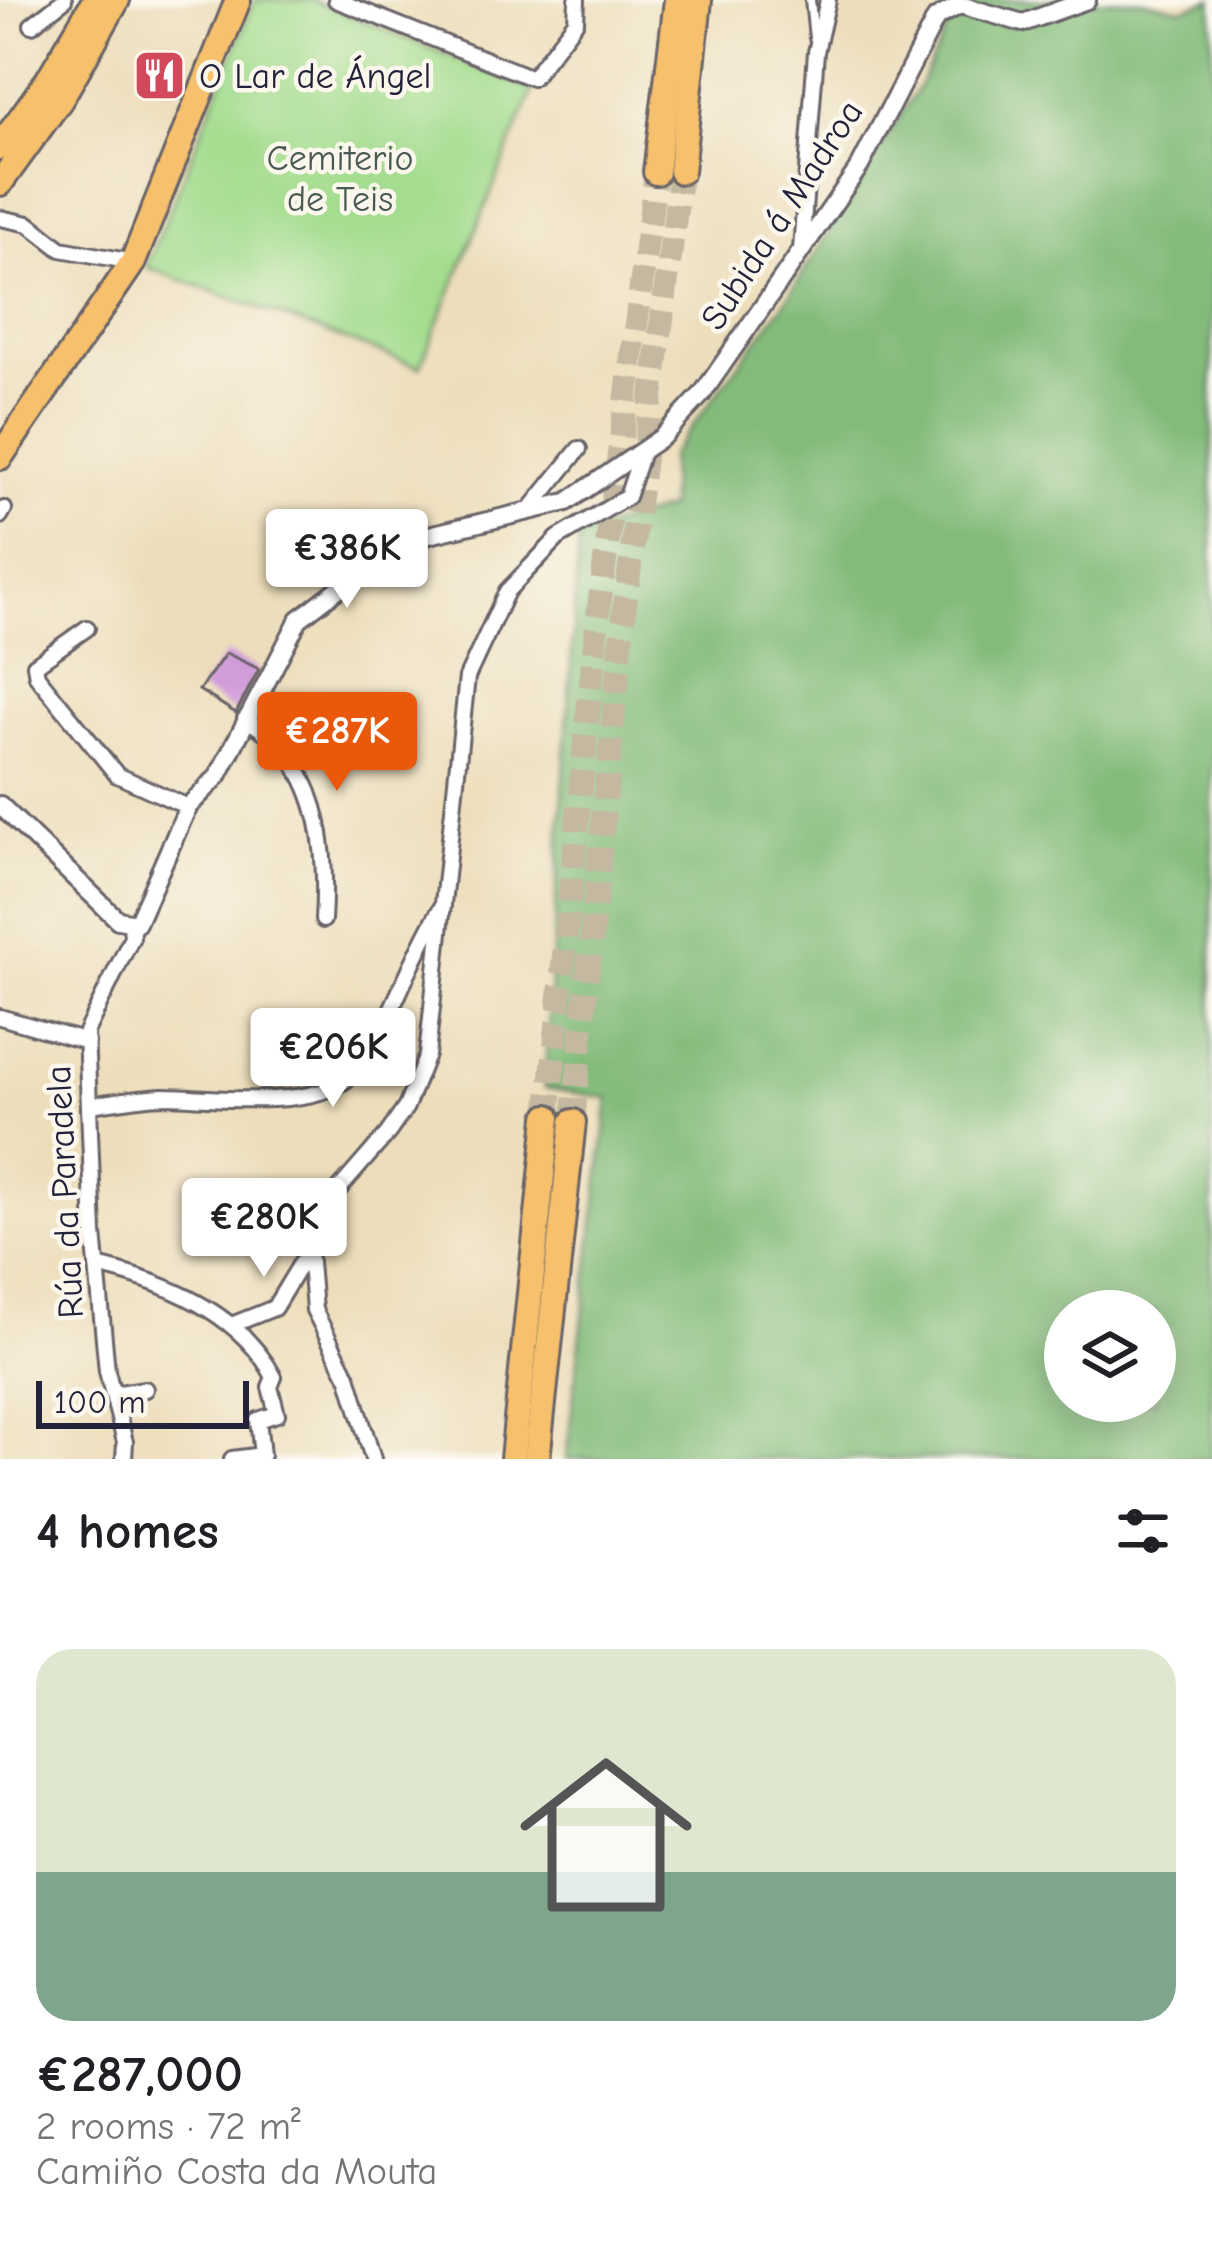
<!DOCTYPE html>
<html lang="en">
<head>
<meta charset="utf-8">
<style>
	body { margin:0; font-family:"Comic Neue",sans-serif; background:#f6f6f6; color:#202124; height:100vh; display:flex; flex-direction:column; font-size:45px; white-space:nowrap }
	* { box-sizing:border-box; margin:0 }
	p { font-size:39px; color:#757577 }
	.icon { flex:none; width:66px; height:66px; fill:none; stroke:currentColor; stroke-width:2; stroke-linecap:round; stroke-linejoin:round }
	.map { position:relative; height:1459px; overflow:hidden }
	.panel { display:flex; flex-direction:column; background:#fff; flex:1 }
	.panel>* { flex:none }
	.buttons { position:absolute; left:1044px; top:1290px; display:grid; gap:24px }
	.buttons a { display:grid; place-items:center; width:132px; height:132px; border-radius:50%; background:#fff; box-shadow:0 6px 30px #0003; font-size:60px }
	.scale { position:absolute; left:36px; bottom:30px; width:213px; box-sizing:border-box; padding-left:12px; border:6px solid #22223b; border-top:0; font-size:33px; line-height:42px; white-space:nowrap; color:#22223b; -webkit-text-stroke:9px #fbf7ec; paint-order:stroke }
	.price { position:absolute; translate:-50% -102px; padding:0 27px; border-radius:12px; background:#fff; color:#222; font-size:39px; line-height:78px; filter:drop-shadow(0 3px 6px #0008) }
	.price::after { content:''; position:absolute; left:50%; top:72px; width:36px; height:27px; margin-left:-18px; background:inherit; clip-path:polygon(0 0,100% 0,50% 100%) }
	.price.current { background:#ea580c; color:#fff }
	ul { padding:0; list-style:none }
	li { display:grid; align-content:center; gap:24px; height:636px; padding:0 36px }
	li span { display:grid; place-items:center; height:372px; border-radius:36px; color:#555 }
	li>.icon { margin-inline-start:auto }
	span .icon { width:216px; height:216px; fill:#fffc; stroke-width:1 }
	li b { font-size:51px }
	h2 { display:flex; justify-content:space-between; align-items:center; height:144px; padding:0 36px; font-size:51px }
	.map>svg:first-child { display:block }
	.green { fill:#a4dd8f; stroke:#638065; stroke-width:3 }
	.forest { fill:#83bc7a; stroke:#526f5a; stroke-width:3; fill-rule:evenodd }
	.building { fill:#d19cda }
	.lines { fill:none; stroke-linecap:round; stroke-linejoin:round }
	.motorway-tunnel { stroke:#c4b8a1; stroke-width:24; stroke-dasharray:24 12; stroke-linecap:butt }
	.service-casing { stroke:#696468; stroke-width:14 }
	.minor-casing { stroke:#696468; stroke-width:20 }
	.tertiary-casing { stroke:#696468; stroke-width:22 }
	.trunk-casing { stroke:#696468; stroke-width:30 }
	.motorway-casing { stroke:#696468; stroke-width:30 }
	.service { stroke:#fff; stroke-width:8 }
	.minor { stroke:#fff; stroke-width:14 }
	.tertiary { stroke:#fff; stroke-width:16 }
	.trunk { stroke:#f7c06c; stroke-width:24 }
	.motorway { stroke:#f7c06c; stroke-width:24 }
	.labels { text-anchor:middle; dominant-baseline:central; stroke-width:9; stroke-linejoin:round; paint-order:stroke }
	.poi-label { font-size:36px; fill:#22223b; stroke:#fbf7ec; text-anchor:start }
	.park-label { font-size:36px; fill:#495a54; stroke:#fbf7ec }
	.street-label { font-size:36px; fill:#22223b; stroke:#fbf7ec }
</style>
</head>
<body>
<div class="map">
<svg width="1212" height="1459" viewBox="0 0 1212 1459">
	<rect width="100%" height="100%" fill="#fbf7ec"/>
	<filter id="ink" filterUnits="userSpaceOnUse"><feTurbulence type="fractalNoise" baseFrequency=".00833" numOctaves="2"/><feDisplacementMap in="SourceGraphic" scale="24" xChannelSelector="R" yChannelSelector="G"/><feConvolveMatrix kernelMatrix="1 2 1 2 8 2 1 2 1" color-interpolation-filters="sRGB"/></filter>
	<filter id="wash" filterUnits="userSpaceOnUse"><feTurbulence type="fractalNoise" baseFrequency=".004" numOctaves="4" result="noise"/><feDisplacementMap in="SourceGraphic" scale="48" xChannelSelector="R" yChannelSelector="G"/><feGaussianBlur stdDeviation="2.7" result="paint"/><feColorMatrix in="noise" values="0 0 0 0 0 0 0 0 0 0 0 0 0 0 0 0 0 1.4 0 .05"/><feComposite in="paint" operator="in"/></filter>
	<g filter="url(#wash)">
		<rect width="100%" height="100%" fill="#eddebb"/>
		<path class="green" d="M255,0h57l221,90 -113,277 -274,-100z"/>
		<path class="forest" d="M961,0h180l41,9 30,-9v1459h-646l43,-361 -65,-10 35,-553 90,-27 1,-52 114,-152 138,-223zM1065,1311h90v90h-90z"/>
		<g id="blocks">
			<g class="building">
				<path d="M152,60l26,14 -9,17 -26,-14z"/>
				<path d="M226,653l33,16 -23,44 -37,-23z"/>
			</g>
		</g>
	</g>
	<g filter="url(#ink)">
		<use href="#blocks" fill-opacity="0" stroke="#696468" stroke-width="3"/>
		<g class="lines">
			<g class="motorway-tunnel">
				<path d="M548,1117l49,-494 59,-451"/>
				<path d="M573,1122l51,-509 57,-442"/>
			</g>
			<defs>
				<path id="service" d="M810,0l4,38"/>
				<g id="minor">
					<path d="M336,0l196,78 44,-57 1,-21"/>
					<path d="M32,25l32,-25"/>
					<path d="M0,218l29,6 32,25 72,13"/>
					<path d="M801,250l15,-198 12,-52"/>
					<path d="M529,511l50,-62"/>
					<path d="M0,516l4,-7"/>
					<path d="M87,628l-52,37 2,11 80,99 71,32"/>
					<path d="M245,719c74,40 83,125 78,201"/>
					<path d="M0,1017l87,25"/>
					<path d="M89,1105c24,-3 49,-8 74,-9 47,0 162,18 194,-27 36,-49 53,-112 86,-164"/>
					<path d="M97,1266c68,16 143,46 177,111l-4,10 7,27 -19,6 4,35 -30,4"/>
					<path d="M234,1324l40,-16 32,-53"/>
					<path d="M113,1394l32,-5"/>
					<path d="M124,1459l1,-17 -18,-71 -13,-138 -8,-201 46,-95 -1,-12"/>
					<path d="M373,1459l-24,-80 -35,-69 -7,-84 81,-93 18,-26 21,-52 40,-378 40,-86 51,-53 69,-41 14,-42"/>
				</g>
				<path id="tertiary" d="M0,805l118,115 19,3 51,-116 30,-31 81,-157 85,-65 45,-19 138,-33 95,-65 40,-43 158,-228 76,-148 24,-13 63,18 64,-23"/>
				<path id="trunk" d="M0,457l133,-195 105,-262"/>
				<g id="motorway">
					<path d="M0,147l48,-67 47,-80"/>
					<path d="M681,171l18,-171"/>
					<path d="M656,172l21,-172"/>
					<path d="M0,183l60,-83 57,-100"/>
					<path d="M513,1459l35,-342"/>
					<path d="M537,1459l36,-337"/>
				</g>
			</defs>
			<use href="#service" class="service-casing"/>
			<use href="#minor" class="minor-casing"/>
			<use href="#tertiary" class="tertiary-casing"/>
			<use href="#trunk" class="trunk-casing"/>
			<use href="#motorway" class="motorway-casing"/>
			<use href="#service" class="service"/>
			<use href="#minor" class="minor"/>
			<use href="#tertiary" class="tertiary"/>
			<use href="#trunk" class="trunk"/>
			<use href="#motorway" class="motorway"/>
		</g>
	</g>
	<defs>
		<symbol id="restaurant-square" viewBox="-11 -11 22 22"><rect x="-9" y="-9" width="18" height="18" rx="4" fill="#d1495b" stroke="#fbf7ec"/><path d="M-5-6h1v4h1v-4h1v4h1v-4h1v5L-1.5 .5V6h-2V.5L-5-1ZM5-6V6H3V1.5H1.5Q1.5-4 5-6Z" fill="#fff"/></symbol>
	</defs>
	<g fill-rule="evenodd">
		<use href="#restaurant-square" x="130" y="46" width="59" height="59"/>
	</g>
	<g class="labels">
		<g class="poi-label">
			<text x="199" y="76">O Lar de Ángel</text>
		</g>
		<g class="park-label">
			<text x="340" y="158">Cemiterio<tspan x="340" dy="41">de Teis</tspan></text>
		</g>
		<g class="street-label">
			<text transform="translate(782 215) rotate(-57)">Subida á Madroa</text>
			<text transform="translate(65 1192) rotate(-93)">Rúa da Paradela</text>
		</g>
	</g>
</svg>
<div class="buttons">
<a><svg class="icon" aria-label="layers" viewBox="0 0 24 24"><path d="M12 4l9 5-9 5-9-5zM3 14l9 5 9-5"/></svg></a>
</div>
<div class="scale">100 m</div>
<b class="price" style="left:347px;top:611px">€386K</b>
<b class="price current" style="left:337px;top:794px">€287K</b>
<b class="price" style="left:333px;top:1110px">€206K</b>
<b class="price" style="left:264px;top:1280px">€280K</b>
</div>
<section class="panel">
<h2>4 homes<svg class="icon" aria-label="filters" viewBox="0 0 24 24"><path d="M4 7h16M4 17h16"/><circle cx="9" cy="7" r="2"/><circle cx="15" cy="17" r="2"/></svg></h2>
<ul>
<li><span style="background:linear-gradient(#dfe7d0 60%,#7fa58c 0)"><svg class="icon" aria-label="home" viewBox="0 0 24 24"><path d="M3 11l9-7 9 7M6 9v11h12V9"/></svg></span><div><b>€287,000</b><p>2 rooms · 72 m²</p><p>Camiño Costa da Mouta</p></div></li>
</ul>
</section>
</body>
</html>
